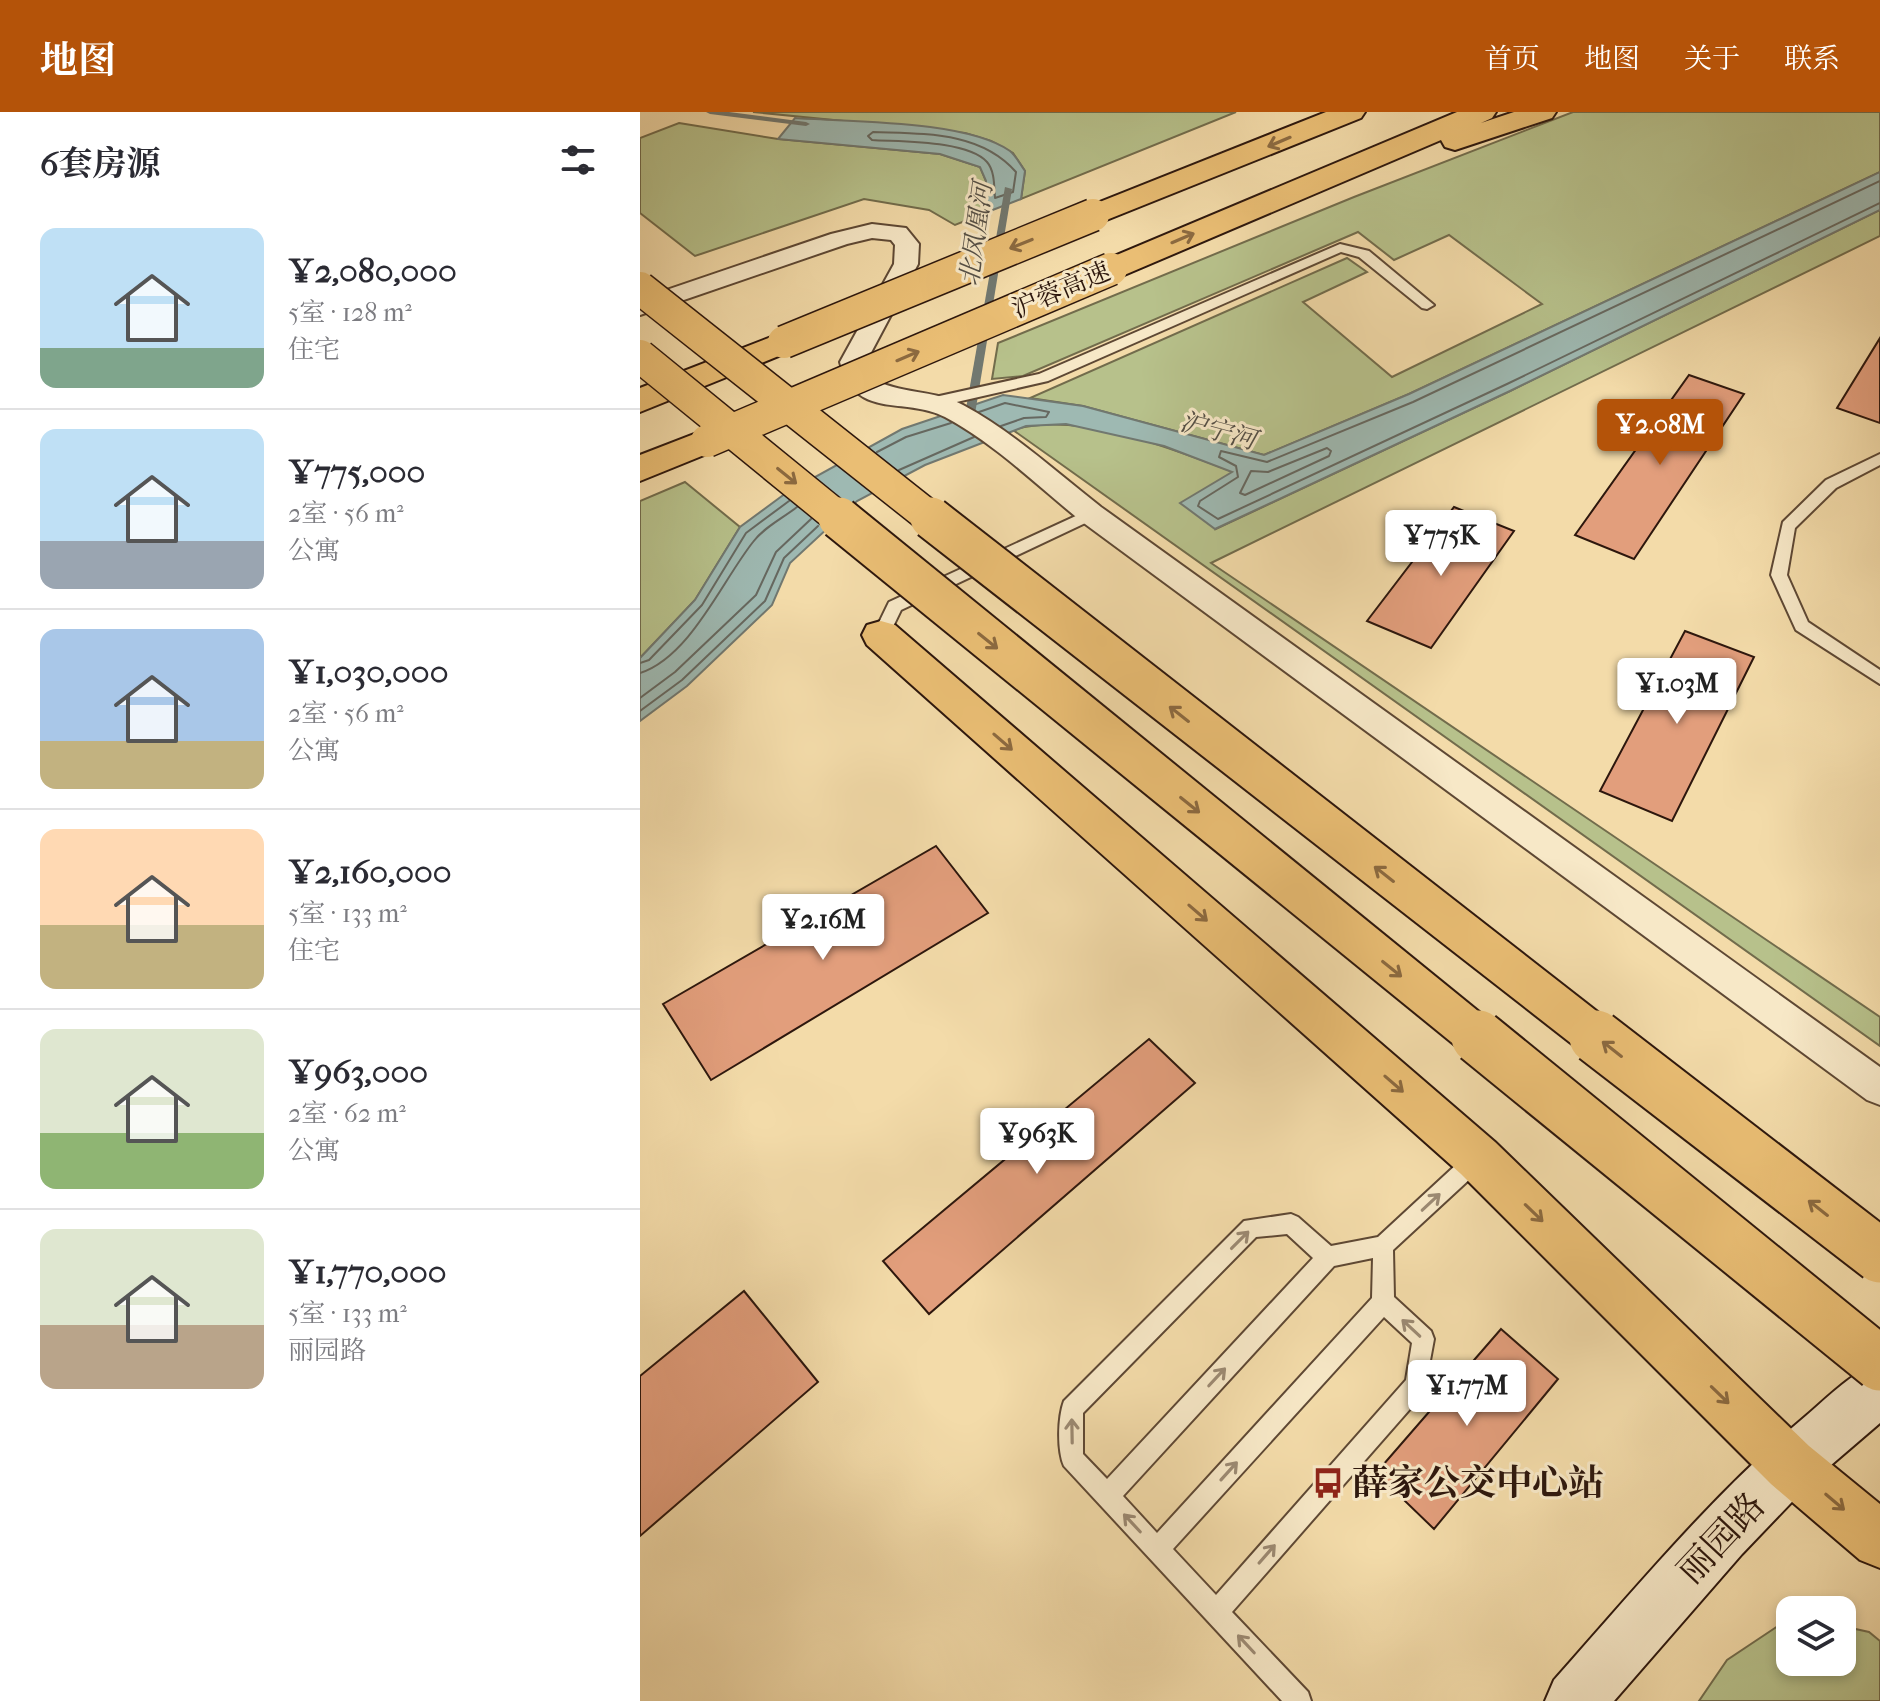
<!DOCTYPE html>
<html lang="zh">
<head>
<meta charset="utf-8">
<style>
	body { margin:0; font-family:"IM FELL French Canon","Noto Serif SC",serif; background:#f7f7f7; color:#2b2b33; height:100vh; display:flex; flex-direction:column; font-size:30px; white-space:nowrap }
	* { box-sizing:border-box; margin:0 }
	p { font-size:26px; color:#7c7c81 }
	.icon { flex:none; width:44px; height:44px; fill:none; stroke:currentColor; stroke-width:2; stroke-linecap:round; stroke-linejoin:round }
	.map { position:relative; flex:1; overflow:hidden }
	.details { display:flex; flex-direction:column; background:#fff; width:640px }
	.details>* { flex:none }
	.fabs { position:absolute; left:1136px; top:1484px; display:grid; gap:16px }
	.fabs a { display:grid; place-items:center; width:80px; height:80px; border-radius:16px; background:#fff; box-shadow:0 4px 12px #0003; font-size:40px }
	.price { position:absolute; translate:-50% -68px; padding:0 18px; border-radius:8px; background:#fff; color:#222; font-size:26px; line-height:52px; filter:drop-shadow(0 2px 4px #0008) }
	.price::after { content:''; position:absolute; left:50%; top:48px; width:24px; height:18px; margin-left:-12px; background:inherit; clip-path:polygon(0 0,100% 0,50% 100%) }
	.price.active { background:#b45309; color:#fff }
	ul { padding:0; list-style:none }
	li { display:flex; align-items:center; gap:24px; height:200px; padding:0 40px }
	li+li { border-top:2px solid #e1e1e2 }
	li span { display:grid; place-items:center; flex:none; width:224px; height:160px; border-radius:16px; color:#555 }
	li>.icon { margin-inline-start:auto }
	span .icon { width:96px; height:96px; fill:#fffc; stroke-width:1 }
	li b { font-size:34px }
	h2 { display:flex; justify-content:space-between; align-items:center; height:96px; padding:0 40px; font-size:34px }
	header { display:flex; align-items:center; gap:48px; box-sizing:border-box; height:112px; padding:0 40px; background:#b45309; color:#fff }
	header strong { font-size:38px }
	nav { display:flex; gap:44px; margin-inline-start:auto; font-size:28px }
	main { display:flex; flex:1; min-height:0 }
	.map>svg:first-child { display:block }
	.green { fill:#b7c18b; stroke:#726c4c; stroke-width:2 }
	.water { fill:#9eb9b2; stroke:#717870; stroke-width:2 }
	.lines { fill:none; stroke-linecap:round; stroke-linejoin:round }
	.shore { stroke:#666860; stroke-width:2 }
	.stream { fill:#717870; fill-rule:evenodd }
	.building { fill:#e29e7c; stroke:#2d170d; stroke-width:2 }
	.lane-casing { stroke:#5e4834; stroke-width:4 }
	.street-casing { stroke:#5e4834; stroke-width:4 }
	.secondary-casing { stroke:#2d170d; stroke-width:4 }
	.primary-casing { stroke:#2d170d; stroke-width:4 }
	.highway-casing { stroke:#2d170d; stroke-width:4 }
	.lane { fill:#f7e8c7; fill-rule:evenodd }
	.street { fill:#f7e8c7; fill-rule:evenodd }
	.secondary { fill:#f7e8c7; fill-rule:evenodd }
	.primary { fill:#eabe74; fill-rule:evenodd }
	.highway { fill:#eabe74; fill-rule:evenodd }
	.primary-bridge-far2-casing { stroke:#2d170d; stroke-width:35; stroke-linecap:butt }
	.primary-bridge-far1-casing { stroke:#2d170d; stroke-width:45; stroke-linecap:butt }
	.primary-bridge-casing { stroke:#2d170d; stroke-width:57; stroke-linecap:butt }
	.highway-bridge-casing { stroke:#2d170d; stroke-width:35; stroke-linecap:butt }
	.primary-bridge-far2 { stroke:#eabe74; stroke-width:32 }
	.primary-bridge-far1 { stroke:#eabe74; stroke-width:41 }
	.primary-bridge { stroke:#eabe74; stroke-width:53 }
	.highway-bridge { stroke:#eabe74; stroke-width:32 }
	.oneway { stroke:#8c6a40 }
	.oneway2 { stroke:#9c8a73 }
	.labels { text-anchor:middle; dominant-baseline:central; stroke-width:6; stroke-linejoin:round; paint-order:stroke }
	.far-water-label { font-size:26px; font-style:italic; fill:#555047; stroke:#f7e8c7 }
	.far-street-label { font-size:26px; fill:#2d170d; stroke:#f7e8c7 }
	.near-poi-label { font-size:36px; font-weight:bold; fill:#2d170d; stroke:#f7e8c7; text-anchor:start }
	.near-street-label { font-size:36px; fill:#2d170d; stroke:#f7e8c7 }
</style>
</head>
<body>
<header>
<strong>地图</strong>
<nav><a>首页</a><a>地图</a><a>关于</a><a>联系</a></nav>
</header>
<main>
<section class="details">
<h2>6套房源<svg class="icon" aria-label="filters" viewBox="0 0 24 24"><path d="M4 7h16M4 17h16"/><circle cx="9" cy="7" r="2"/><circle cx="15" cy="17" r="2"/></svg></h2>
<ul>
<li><span style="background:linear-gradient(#bfe0f5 75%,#7fa58c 0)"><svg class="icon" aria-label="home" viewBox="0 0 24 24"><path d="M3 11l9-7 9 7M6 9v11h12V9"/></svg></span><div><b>¥2,080,000</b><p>5室 · 128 m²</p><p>住宅</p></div></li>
<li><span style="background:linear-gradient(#bfe0f5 70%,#9aa5b1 0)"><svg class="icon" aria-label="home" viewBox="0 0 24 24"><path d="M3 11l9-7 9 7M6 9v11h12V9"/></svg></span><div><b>¥775,000</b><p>2室 · 56 m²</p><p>公寓</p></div></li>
<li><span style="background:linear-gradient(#a9c7e8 70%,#c2b280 0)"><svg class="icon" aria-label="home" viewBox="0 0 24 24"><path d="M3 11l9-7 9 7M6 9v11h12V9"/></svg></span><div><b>¥1,030,000</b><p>2室 · 56 m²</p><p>公寓</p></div></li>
<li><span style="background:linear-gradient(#ffd9b3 60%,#c2b280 0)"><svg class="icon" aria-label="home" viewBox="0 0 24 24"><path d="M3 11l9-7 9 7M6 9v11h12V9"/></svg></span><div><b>¥2,160,000</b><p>5室 · 133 m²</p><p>住宅</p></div></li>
<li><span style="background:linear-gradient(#dfe7d0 65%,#8fb573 0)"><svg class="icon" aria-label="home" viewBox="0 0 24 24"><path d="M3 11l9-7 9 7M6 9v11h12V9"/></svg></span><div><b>¥963,000</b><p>2室 · 62 m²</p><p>公寓</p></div></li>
<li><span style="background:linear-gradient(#dfe7d0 60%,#b9a48a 0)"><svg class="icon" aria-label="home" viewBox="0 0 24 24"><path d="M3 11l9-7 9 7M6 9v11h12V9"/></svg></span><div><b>¥1,770,000</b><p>5室 · 133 m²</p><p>丽园路</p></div></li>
</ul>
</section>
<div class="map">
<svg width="1240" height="1589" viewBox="0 0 1240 1589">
	<rect width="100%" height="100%" fill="#f3dba9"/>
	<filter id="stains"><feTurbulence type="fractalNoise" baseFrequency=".0025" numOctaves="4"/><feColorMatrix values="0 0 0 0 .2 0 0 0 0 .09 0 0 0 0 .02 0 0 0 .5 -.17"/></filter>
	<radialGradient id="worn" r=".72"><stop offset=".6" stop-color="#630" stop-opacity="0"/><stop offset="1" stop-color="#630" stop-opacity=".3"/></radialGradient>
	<g class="green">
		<path d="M113,0h483l-215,87 4,-28 -12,-18 -22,-12 -26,-8z"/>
		<path d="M933,0h307v60l-471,222 -145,61 -181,-49 -53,-8 317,-140 20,14 -64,30 89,75 150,-73 -93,-69 -55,25 -36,-28 -335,144 -31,3 6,-36 356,-146z"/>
		<path d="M39,11l99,16 162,15 40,13 6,14 -1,32 -30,12 -26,-15 -65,-11 -169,57 -55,-43v-75z"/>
		<path d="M1240,98v26l-669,327 669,454v29l-867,-616c64,-20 160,19 220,42l-17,57 294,-138z"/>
		<path d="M45,370l55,45 -45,73 -55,58v-157z"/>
		<path d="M1150,1506v44h52v-36l27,6 11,9v60h-181l28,-41z"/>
	</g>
	<g class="water">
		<path d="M155,6c55,4 171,2 215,33 6,5 10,13 15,20l-4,28 -36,14 1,-32 -6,-14 -40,-13 -162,-15z"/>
		<path d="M1240,60v38l-370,181 -295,138 -35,-26 52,-31 -68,-26 -98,-22 -40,2 -101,39 -68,36 -67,62 -18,42 -85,81 -47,35v-63l55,-58 45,-73 46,-34 116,-64 101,-34 80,11 181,49 145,-61z"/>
	</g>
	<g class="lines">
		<g class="shore">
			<path d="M233,20c51,2 107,-1 143,40l-3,20 -18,6c-1,-11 0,-27 -8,-36 -20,-22 -87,-20 -115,-22l-4,-4z"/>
			<path d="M1240,69l-467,221 -146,60 -46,-11 -2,6 17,9 2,11 -38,24 -2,5 20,13 289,-135 373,-181"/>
			<path d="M339,300l26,-9 44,9 -3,5 -22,1 -23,8"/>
			<path d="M687,336l4,3 -2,5 -84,39 -5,-2 11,-22 17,1z"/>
			<path d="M237,340l29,-15 45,-14"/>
			<path d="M259,358l75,-33"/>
			<path d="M0,551l9,-3 53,-55 44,-72 43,-32"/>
			<path d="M0,561c50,-16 82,-92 113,-131 10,-14 30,-24 44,-35"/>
			<path d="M0,586l35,-26 81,-77 20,-43 35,-33"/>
			<path d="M0,599l42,-31 83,-79 19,-43 34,-32"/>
		</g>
		<g class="stream">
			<path d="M66,0h23l77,10 4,2 -4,2 -96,-12z"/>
			<path d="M365,75l7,2 -38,231 -5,3 -5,-3z"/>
		</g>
	</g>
	<g class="building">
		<path d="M1240,226v85l-43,-15z"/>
		<path d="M1049,263l55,19 -110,165 -59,-24z"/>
		<path d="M814,395l60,24 -83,117 -64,-27z"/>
		<path d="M1045,519l69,26 -82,164 -72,-30z"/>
		<path d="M296,734l52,67 -277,167 -48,-76z"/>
		<path d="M509,927l46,44 -266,231 -46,-53z"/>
		<path d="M104,1179l74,91 -178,154v-160z"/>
		<path d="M861,1217l57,50 -124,150 -58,-56z"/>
	</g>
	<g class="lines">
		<defs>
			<g id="lane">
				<path d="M700,132l29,7 65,54 -7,4 -5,-1 -63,-51 -18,-5 -293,129 -122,28 -7,-5 7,-5 113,-25z"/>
				<path d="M1240,342v11l-44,23 -41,40 -8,47 21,47 72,48v14l-84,-54 -25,-55 12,-53 43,-42z"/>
				<path d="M451,397l5,1v8l-195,92 -14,29h-12l-2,-4 16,-33z"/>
				<path d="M838,1037l7,2 3,7 -3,7 -92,85 1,47 37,34 3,8 -10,54 -192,219 76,80 3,9h-29l-218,-235c-7,-16 -6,-49 0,-65l180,-180 47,-7 7,3 33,29 47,-9 93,-86zM647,1122l26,24 -206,221 -24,-25v-41l173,-176zM733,1146l-1,40 -215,235 -34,-37 211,-230zM744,1205l28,26 -6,37 -190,215 -43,-46z"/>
			</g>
			<path id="street" d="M232,112l34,4 13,16 -1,20 -52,98 4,15c28,18 64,12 93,28 50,27 93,67 138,102l779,560v38l-13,-5 -786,-579c-43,-35 -87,-78 -136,-104 -41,-21 -90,4 -105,-55l54,-98 1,-19 -4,-5 -19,-2 -25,6 -207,71v-16l191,-65z"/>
			<path id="secondary" d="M1240,1249v62l-71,61 -67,70 -128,147h-69l9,-21c81,-91 159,-186 253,-265 23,-20 45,-42 73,-54z"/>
			<path id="primary" d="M241,509l14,4 600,517 314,304 71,58v64l-20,-8 -89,-76 -310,-310 -594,-529 -5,-10 5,-10z"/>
			<g id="highway">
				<path d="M686,0h39l-4,6 -257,103 -11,3 -11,-3 -4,-6 4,-6z"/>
				<path d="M817,0h39l-4,6 -11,5 33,-11h42l-4,6 -97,32 -10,-3 -4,-7 -319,136 -11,3 -11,-3 -5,-7 5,-7z"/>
				<path d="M144,220l12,3 5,7 -5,7 -156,63v-24z"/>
				<path d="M67,317l12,4 5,8 -5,8 -79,32v-26z"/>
			</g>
		</defs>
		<use href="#lane" class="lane-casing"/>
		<use href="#street" class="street-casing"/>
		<use href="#secondary" class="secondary-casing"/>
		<use href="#primary" class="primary-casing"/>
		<use href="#highway" class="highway-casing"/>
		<use href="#lane" class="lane"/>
		<use href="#street" class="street"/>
		<use href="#secondary" class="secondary"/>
		<use href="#primary" class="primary"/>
		<use href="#highway" class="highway"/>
		<defs>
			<g id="primary-bridge-far2">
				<path d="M0,176l293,232"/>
				<path d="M0,244l201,164"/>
			</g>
			<g id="primary-bridge-far1">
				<path d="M199,406l641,521"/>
				<path d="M291,406l668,521"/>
			</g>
			<g id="primary-bridge">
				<path d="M838,925l402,327"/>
				<path d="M956,925l284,219"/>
			</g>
			<g id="highway-bridge">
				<path d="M144,230l309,-127"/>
				<path d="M67,329l404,-172"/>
			</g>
		</defs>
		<use href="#primary-bridge-far2" class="primary-bridge-far2-casing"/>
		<use href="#primary-bridge-far1" class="primary-bridge-far1-casing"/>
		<use href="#primary-bridge" class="primary-bridge-casing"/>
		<use href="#highway-bridge" class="highway-bridge-casing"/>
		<use href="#primary-bridge-far2" class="primary-bridge-far2"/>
		<use href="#primary-bridge-far1" class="primary-bridge-far1"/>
		<use href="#primary-bridge" class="primary-bridge"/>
		<use href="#highway-bridge" class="highway-bridge"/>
	</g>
	<defs><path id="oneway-shaft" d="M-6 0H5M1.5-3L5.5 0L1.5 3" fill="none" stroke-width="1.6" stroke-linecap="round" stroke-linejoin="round" transform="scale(2)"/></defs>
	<g class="oneway">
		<use href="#oneway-shaft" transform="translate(639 30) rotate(157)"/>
		<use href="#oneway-shaft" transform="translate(543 126) rotate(-23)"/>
		<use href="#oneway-shaft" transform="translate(381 132) rotate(158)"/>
		<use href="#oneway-shaft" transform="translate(268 244) rotate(-23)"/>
		<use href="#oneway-shaft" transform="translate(147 364) rotate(39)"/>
		<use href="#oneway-shaft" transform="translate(348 529) rotate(39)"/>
		<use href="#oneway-shaft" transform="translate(539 602) rotate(-142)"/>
		<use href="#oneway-shaft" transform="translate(363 630) rotate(41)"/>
		<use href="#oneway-shaft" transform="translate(550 693) rotate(39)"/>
		<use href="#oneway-shaft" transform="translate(744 762) rotate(-142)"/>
		<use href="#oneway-shaft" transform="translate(558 801) rotate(41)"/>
		<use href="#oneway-shaft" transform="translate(752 857) rotate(39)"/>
		<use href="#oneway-shaft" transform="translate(972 937) rotate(-142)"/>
		<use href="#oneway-shaft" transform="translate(754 972) rotate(41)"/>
		<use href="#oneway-shaft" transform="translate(1178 1096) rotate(-142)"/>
		<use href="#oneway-shaft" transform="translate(894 1101) rotate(44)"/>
		<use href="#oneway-shaft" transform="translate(1080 1283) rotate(44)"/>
		<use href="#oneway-shaft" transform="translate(1195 1390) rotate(40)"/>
	</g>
	<g class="oneway2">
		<use href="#oneway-shaft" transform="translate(791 1090) rotate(-43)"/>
		<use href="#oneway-shaft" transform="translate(600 1128) rotate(-45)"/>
		<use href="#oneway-shaft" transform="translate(771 1216) rotate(-137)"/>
		<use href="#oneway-shaft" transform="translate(577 1265) rotate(-47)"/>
		<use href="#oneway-shaft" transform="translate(432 1319) rotate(-91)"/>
		<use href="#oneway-shaft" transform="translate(589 1359) rotate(-48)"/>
		<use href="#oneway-shaft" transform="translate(492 1411) rotate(-133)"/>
		<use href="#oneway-shaft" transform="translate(627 1442) rotate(-49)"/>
		<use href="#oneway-shaft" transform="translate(606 1532) rotate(-133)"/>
	</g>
	<defs>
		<symbol id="bus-bare" viewBox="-9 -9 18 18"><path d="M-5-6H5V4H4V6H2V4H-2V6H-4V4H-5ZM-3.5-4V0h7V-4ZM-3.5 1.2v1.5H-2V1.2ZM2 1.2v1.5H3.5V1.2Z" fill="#8f2418" stroke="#f7e8c7" stroke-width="2.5" paint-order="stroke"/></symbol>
	</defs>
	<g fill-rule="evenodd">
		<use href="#bus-bare" x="666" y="1349" width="44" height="44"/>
	</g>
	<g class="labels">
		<g class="far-water-label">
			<text transform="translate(336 122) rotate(-82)">北凤凰河</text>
			<text transform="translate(578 319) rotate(15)">沪宁河</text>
		</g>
		<g class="far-street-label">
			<text transform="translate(421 178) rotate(-23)">沪蓉高速</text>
		</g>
		<g class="near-poi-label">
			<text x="712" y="1371">薛家公交中心站</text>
		</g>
		<g class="near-street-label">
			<text transform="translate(1081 1426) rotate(-47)">丽园路</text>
		</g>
	</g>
	<rect width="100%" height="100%" filter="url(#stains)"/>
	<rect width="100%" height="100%" fill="url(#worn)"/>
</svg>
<div class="fabs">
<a><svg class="icon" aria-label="layers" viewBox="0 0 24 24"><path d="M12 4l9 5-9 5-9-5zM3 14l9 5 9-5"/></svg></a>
</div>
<b class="price active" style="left:1020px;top:355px">¥2.08M</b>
<b class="price" style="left:801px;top:466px">¥775K</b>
<b class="price" style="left:1037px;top:614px">¥1.03M</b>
<b class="price" style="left:183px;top:850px">¥2.16M</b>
<b class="price" style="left:397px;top:1064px">¥963K</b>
<b class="price" style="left:827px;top:1316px">¥1.77M</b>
</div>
</main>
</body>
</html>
